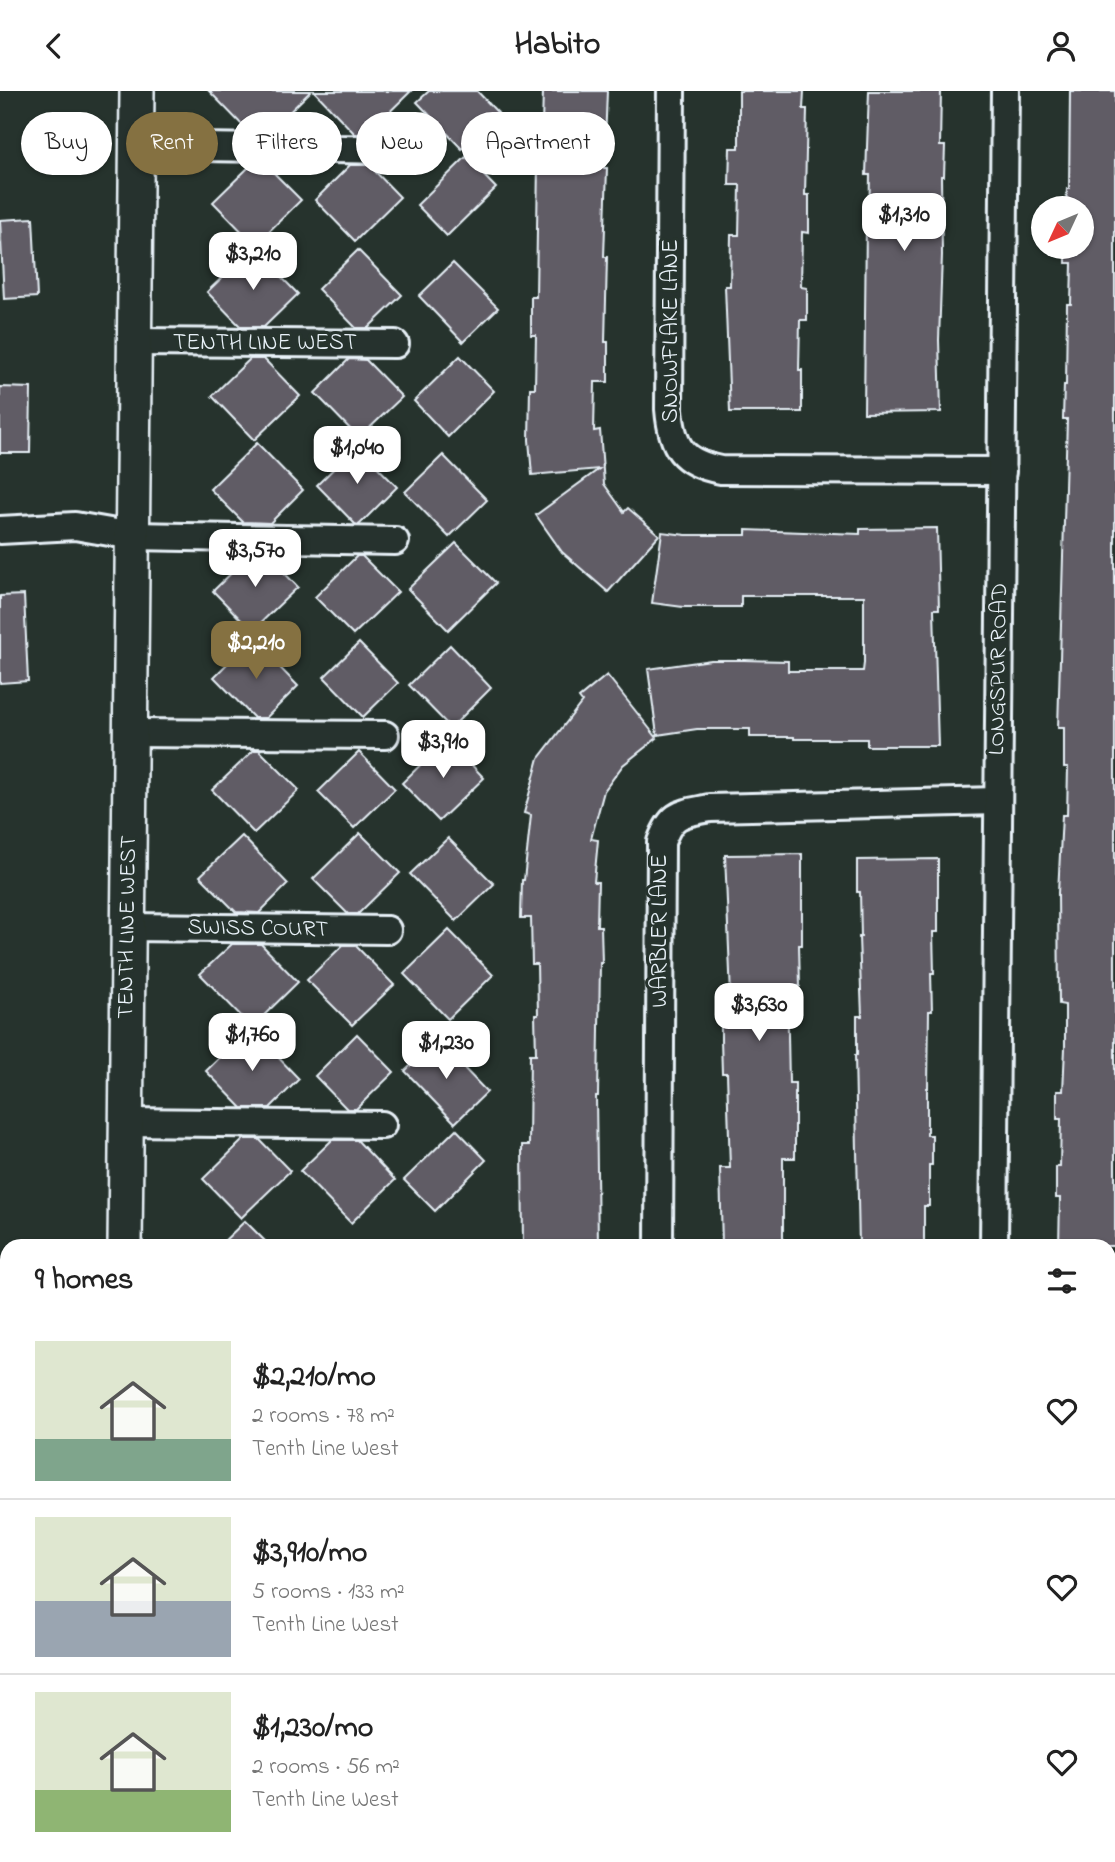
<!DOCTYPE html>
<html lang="en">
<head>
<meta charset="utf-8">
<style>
	body { margin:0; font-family:"Indie Flower",sans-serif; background:#f2f2f2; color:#222; height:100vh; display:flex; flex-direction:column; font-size:26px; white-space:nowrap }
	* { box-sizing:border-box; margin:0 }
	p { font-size:23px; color:#767676 }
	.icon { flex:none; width:38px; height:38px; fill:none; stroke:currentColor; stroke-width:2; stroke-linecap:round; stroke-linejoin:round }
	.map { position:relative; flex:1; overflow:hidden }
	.side { position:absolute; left:0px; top:1148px; width:1116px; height:623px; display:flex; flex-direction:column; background:#fff; border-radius:21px 21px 0 0; box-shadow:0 2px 5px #0004 }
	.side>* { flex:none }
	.top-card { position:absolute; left:21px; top:21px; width:700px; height:63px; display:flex; gap:14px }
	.needle { width:46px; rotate:226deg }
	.buttons { position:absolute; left:1031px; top:105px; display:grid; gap:14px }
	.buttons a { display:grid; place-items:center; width:63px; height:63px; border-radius:50%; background:#fff; box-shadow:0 2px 5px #0004; font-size:35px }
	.price { position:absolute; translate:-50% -60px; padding:0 16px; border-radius:14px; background:#fff; color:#222; font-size:23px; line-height:46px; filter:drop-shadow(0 2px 4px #0008) }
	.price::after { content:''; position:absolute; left:50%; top:42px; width:21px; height:16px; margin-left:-10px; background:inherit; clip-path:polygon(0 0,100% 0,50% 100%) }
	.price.current { background:#857141; color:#fff }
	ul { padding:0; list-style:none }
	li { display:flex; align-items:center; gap:21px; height:175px; padding:0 35px }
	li+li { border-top:2px solid #e0e0e0 }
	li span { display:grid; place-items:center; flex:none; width:196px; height:140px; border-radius:0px; color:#555 }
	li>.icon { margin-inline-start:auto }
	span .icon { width:84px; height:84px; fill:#fffc; stroke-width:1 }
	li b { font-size:30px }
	h2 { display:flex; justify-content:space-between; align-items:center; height:84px; padding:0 35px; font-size:30px }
	.tag { padding:0 24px; border-radius:32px; background:#fff; box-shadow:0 2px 5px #0004; font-size:24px; line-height:63px }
	.tag.current { background:#857141; color:#fff }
	header { display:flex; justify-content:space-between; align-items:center; height:91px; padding:0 35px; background:#fff; font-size:32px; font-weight:700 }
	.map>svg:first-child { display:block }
	.building { fill:#615b65; stroke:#e8f1f8; stroke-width:2 }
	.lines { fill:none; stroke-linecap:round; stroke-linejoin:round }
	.minor-casing { stroke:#e8f1f8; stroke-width:32 }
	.tertiary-casing { stroke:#e8f1f8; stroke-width:38 }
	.minor { stroke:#26332d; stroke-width:26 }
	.tertiary { stroke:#26332d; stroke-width:33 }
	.labels { text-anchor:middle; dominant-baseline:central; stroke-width:6; stroke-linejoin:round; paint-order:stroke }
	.street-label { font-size:23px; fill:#e8f1f8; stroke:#26332d }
</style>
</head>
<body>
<header><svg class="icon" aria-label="back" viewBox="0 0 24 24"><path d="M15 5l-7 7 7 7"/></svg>Habito<svg class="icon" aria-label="person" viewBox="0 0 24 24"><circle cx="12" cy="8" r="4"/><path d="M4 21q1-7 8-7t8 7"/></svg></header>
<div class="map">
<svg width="1115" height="1771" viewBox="0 0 1115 1771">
	<rect width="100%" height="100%" fill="#26332d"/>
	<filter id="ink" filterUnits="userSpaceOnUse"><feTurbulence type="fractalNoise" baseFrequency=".0143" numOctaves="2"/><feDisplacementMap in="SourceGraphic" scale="14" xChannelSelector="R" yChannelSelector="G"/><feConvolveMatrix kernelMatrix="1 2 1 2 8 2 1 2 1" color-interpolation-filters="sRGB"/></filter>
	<g filter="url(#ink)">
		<g class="building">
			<path d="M209,0h102l-42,41h-20z"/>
			<path d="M314,0h97l-44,43h-12z"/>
			<path d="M429,0h48l21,22 -36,36 -45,-47z"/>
			<path d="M543,0h64l-3,77h3l-3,89h3l-2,85h3v40h-13l-1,49 6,-1 4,54 20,28 4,-4 31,27 -51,57 -46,-40 -26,-37 63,-46 -67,6 -3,-35 1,-52h5l1,-53h-5v-38h5l2,-136h-3l1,-35h6z"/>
			<path d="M739,0h65l-1,18h4l-2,86h4v38l-7,-1 -1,55 6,1v32h-7l-1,50h3v42h-72l-5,-126h5l1,-51h8l1,-50h-11l1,-37h9z"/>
			<path d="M869,0h72l-1,55h5l-1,30h-3l1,79 -3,85 2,72 -77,1 2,-190h3l1,-48h-4z"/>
			<path d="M1070,0h45v1155h-56l1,-48h-4v-31h4l1,-48h-4v-28h6l2,-43v-43l-6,-1 -1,-111 4,-78h5l1,-48h-4v-39h-6l9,-309h-4l1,-34h2l1,-81h4l1,-41h-6v-16h16v-39h-16l1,-19h2z"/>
			<path d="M466,66l30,31 -49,48 -30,-31z"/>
			<path d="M252,73h13l36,36 -46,45 -42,-43z"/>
			<path d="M350,74h19l31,32 -45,44 -40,-41z"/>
			<path d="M33,127l4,79 -33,2 -4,-79z"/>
			<path d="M253,157l45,46 -34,33h-23l-34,-35z"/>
			<path d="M358,159l44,45 -34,33h-12l-38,-39z"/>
			<path d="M453,172l45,45 -35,34 -44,-46z"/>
			<path d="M460,265l34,35 -46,46 -34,-36z"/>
			<path d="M250,268h14l36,37 -46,44 -42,-44z"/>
			<path d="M349,268l17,1 36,37 -43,41 -44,-45z"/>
			<path d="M0,296l31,1 -1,65h-30z"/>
			<path d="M257,352l46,47 -33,33 -27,-1 -33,-33z"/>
			<path d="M357,355l40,41 -38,38 -4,-1 -38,-39z"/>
			<path d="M443,364l44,45 -38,37 -44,-45z"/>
			<path d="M937,437l2,81h-5l4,137h-71v-7h-73v-2h-44v-8h-53l-40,6 -9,-66 63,-9h33l44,1v10h75l1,-8v-67h-123v11h-58l-31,-4 10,-71 24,3h60v-5l114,4v-5z"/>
			<path d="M456,452l40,40 -48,47 -40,-41z"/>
			<path d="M251,463h15l32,33 -46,44 -39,-40z"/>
			<path d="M357,465h5l36,36 -45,43 -38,-38z"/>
			<path d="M24,504l4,86 -28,2v-87z"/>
			<path d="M252,548l46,47 -32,32h-12l-40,-41z"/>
			<path d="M359,552l39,40 -35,34 -39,-40z"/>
			<path d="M450,554l41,43 -40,40 -42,-43z"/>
			<path d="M607,584l50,63 -34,27 -19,26 -13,48 7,1 -4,42h4l-1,44h4l1,37h-2l-2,133h-2l2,150h-75l-1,-101h7l1,-91h6l-1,-39h3l-1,-51h-5l-1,-46h-10l1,-38h2l7,-65 -7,-2 15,-55 43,-56 -3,-4z"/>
			<path d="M447,648l37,39 -45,43 -37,-38z"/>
			<path d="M254,659h5l40,40 -45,43 -42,-43z"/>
			<path d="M359,661l36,37 -41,39 -36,-36z"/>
			<path d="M360,742l40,40 -42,41h-10l-35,-35z"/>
			<path d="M242,745l46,48 -29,29 -23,-1 -36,-36z"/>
			<path d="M448,747l46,46 -38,37 -46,-47z"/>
			<path d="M802,763v91h-3l1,41h-13l2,97h6v75h-12v88h-61l-2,-78h10l-3,-95h-5l-1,-34v-43h10l-6,-141z"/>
			<path d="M938,768v73h-5l1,41h-3l1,38h-3l-1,77h-1v47h5v30h-3v41h-5v40h-65l-4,-191h2v-39h5l-3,-79h2l-1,-45h-3v-32z"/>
			<path d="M449,839l44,45 -45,44 -44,-45z"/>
			<path d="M232,853h29l37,38 -46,45 -52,-53z"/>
			<path d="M343,854h12l39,40 -42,40 -45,-45z"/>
			<path d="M250,937l49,51 -29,29h-28l-36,-37z"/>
			<path d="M357,943l37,38 -38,37h-9l-32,-33z"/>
			<path d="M437,949l50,52 -32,31 -50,-52z"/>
			<path d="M456,1038l30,31 -51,51 -31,-31z"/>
			<path d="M244,1048h15l31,32 -49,47 -38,-39z"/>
			<path d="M332,1049h25l38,40 -44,43 -51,-52z"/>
			<path d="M245,1130l25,25h-51z"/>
		</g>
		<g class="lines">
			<defs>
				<g id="minor">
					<path d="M671,0l-2,318c3,38 13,54 52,61l281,1"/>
					<path d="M136,55l263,4"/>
					<path d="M135,251l260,2"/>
					<path d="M0,439l75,-4 58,10 262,5"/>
					<path d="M131,642l254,2"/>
					<path d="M129,836l258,3"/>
					<path d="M126,1031l256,3"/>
					<path d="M659,1155l2,-404c11,-30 20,-28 49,-34l288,-7"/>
					<path d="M994,1155l11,-1155"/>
					<path d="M1110,1212h5"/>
					<path d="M1110,1544h5"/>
				</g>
				<g id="tertiary">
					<path d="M125,1155l12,-1155"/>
					<path d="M120,1771v-7"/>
				</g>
			</defs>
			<use href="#minor" class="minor-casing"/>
			<use href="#tertiary" class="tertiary-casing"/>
			<use href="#minor" class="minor"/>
			<use href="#tertiary" class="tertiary"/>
		</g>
	</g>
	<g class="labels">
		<g class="street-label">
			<text transform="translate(671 240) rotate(-90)">SNOWFLAKE LANE</text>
			<text x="265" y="252">TENTH LINE WEST</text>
			<text transform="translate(999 578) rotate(-89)">LONGSPUR ROAD</text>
			<text transform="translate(128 836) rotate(-89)">TENTH LINE WEST</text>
			<text transform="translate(258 838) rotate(1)">SWISS COURT</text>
			<text transform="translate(660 840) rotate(-90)">WARBLER LANE</text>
		</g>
	</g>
</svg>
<div class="buttons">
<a><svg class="needle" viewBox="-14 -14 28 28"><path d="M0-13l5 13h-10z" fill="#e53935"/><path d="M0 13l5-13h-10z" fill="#767676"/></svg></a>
</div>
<b class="price" style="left:904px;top:162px">$1,310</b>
<b class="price" style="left:253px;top:201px">$3,210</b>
<b class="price" style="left:357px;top:395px">$1,040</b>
<b class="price" style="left:255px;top:498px">$3,570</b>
<b class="price current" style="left:256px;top:590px">$2,210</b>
<b class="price" style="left:443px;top:689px">$3,910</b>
<b class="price" style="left:759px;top:952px">$3,630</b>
<b class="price" style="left:252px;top:982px">$1,760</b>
<b class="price" style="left:446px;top:990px">$1,230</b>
<div class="top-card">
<a class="tag">Buy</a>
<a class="tag current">Rent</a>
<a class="tag">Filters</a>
<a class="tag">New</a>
<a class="tag">Apartment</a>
</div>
<section class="side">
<h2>9 homes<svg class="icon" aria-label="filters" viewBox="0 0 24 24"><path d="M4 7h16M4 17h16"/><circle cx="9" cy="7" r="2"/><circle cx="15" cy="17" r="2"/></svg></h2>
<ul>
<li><span style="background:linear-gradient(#dfe7d0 70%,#7fa58c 0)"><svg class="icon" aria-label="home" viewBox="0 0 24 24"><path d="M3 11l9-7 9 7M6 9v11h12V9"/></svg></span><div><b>$2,210/mo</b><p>2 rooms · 78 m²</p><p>Tenth Line West</p></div><svg class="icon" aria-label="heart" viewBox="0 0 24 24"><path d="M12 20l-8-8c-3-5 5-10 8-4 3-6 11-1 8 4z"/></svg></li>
<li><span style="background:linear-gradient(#dfe7d0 60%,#9aa5b1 0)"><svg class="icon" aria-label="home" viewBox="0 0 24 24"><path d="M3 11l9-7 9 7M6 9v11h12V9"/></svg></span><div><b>$3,910/mo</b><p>5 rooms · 133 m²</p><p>Tenth Line West</p></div><svg class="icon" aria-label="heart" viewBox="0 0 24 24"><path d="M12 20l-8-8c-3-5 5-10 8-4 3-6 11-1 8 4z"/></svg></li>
<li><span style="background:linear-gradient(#dfe7d0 70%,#8fb573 0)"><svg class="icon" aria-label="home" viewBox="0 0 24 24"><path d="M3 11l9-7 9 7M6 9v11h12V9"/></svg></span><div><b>$1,230/mo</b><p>2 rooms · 56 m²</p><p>Tenth Line West</p></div><svg class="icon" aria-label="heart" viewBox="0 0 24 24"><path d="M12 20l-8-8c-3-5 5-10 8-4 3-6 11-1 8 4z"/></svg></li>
</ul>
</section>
</div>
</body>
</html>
